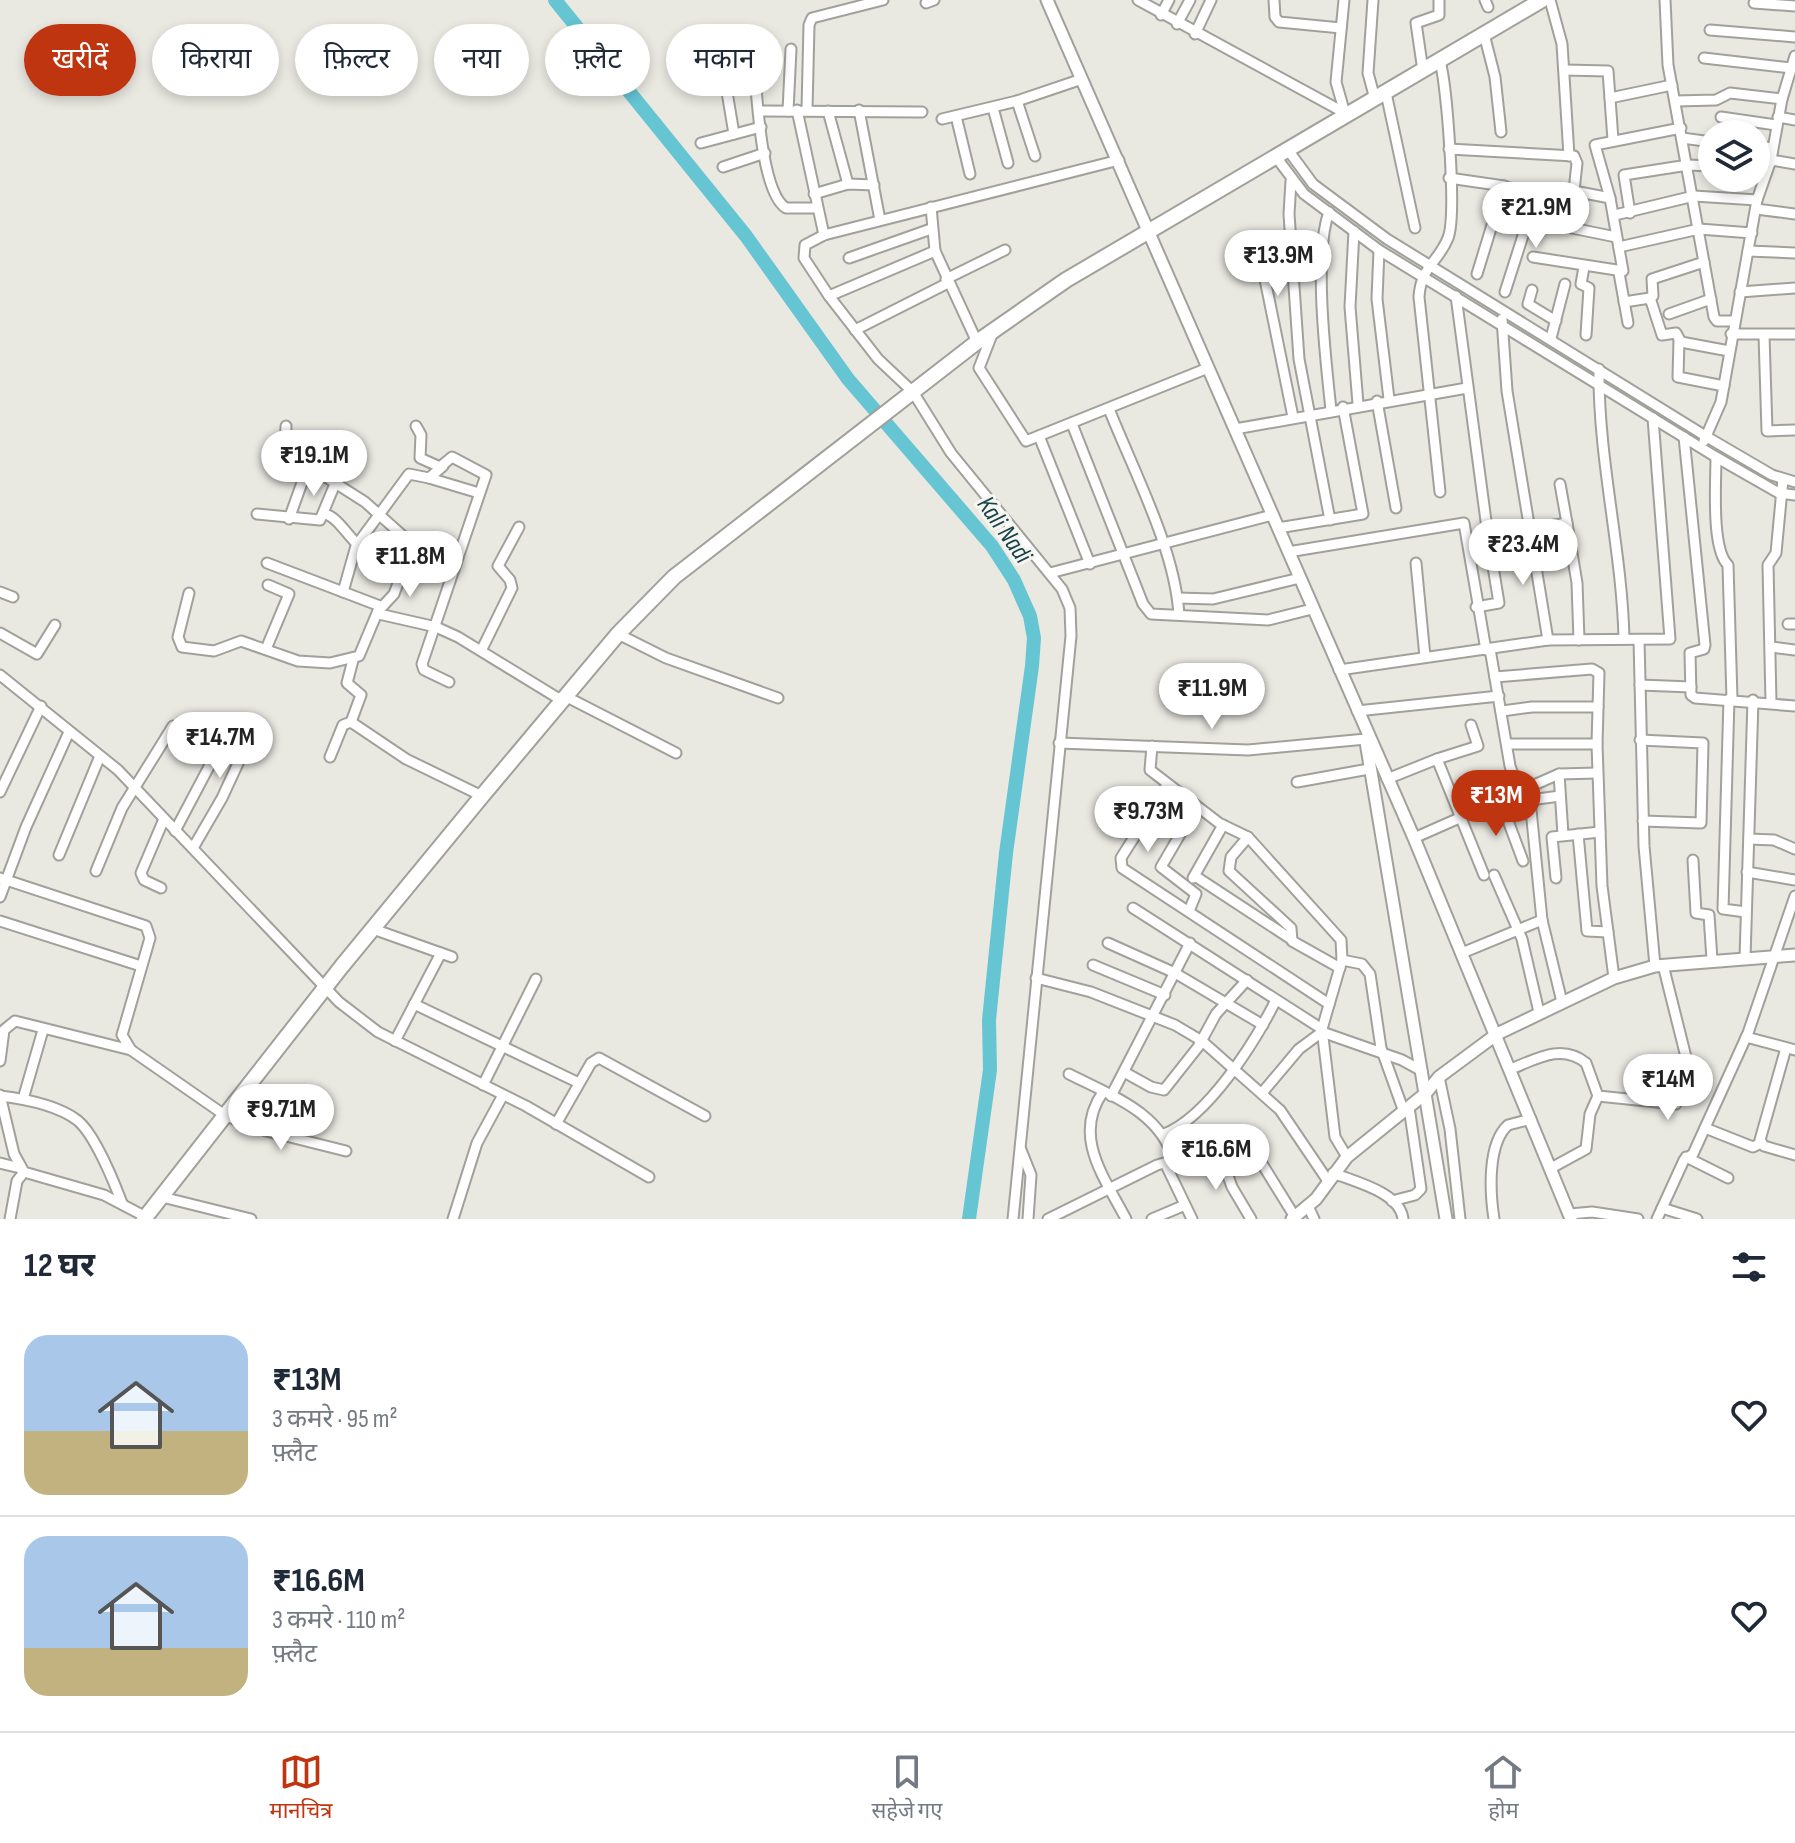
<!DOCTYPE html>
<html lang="hi">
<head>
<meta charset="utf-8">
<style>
	body { margin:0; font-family:"Sofia Sans Condensed","Noto Sans Devanagari",sans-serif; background:#f2f2f3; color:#1f2937; height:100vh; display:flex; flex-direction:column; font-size:30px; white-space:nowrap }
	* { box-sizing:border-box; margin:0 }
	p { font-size:26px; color:#747a83 }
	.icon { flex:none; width:44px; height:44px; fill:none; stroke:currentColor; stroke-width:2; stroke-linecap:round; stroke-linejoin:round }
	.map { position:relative; height:1219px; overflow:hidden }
	.side { display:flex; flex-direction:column; background:#fff; flex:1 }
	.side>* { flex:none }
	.guide { position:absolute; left:24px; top:24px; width:800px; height:72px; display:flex; gap:16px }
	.tools { position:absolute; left:1698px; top:120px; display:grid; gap:16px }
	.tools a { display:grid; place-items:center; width:72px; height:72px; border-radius:50%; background:#fff; box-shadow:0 4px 12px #0003; font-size:40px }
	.price { position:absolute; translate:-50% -68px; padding:0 18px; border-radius:28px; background:#fff; color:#222; font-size:26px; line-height:52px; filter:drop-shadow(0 2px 4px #0008) }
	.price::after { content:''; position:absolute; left:50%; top:48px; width:24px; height:18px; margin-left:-12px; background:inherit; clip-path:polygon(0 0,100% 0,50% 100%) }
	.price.active { background:#bf3510; color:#fff }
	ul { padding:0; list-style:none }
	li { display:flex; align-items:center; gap:24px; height:200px; padding:0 24px }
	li+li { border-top:2px solid #e0e1e3 }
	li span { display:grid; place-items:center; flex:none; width:224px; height:160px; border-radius:24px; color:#555 }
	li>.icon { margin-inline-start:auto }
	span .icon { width:96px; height:96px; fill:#fffc; stroke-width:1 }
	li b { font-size:34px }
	h2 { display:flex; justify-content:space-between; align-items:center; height:96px; padding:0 24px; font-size:34px }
	.chip { padding:0 28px; border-radius:36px; background:#fff; box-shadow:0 4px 12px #0003; font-size:28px; line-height:72px }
	.chip.active { background:#bf3510; color:#fff }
	.menu { display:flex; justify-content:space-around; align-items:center; height:112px; border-top:2px solid #e0e1e3; background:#fff; font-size:22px; color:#747a83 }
	.menu a { display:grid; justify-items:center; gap:4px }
	.menu .active { color:#bf3510 }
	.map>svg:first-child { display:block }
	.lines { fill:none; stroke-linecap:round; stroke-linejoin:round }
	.river { stroke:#65c5d3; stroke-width:14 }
	.minor-casing { stroke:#a2a09a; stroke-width:13 }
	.tertiary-casing { stroke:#a2a09a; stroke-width:15 }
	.primary-casing { stroke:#a2a09a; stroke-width:18 }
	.minor { stroke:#fff; stroke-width:9 }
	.tertiary { stroke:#fff; stroke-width:11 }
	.primary { stroke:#fff; stroke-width:14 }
	.labels { text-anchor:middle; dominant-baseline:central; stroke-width:6; stroke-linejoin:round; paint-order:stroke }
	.water-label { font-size:26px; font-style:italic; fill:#17444a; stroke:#f7f5ef }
</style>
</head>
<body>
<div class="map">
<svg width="1795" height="1219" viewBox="0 0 1795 1219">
	<rect width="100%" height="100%" fill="#e9e8e1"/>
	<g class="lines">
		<path class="river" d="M555,0l191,236 102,143 144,167 22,34 16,36 4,22 -2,28 -26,187 -17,167 1,50 -21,149"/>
		<defs>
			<g id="minor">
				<path d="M1138,0l207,113"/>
				<path d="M1274,0l1,17 4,5 62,6"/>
				<path d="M1344,0l-8,82 10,35"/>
				<path d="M1373,0l-5,73 7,26"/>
				<path d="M1485,0l3,7"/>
				<path d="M1550,0l12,44 7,112"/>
				<path d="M1665,0l3,65 46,252 3,4h17"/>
				<path d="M926,3l8,-3"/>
				<path d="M1754,3l41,3"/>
				<path d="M1161,15l8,-15"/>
				<path d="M1177,24l13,-24"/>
				<path d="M1710,30l85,7"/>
				<path d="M1195,34l16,-34"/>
				<path d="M1484,34l11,43 6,55"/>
				<path d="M714,50l9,18 11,66"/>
				<path d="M1704,58l87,10"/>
				<path d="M754,64c3,31 7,129 32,144h30"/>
				<path d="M1564,70l44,1 5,69"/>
				<path d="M1423,71l-7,-48 23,-8v-15"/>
				<path d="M1386,93l29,135"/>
				<path d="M1610,98l62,-13"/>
				<path d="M1017,101l18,55"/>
				<path d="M1676,101l40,-1 14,-7 52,6"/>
				<path d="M993,108l15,55"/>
				<path d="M797,110l27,125"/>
				<path d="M807,110l2,-85 3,-7 71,-18"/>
				<path d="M859,110l21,110"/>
				<path d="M759,111l163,1"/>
				<path d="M788,111l3,-62"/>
				<path d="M828,111l20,73"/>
				<path d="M956,116l14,58"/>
				<path d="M1721,117l55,8"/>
				<path d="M1778,117l17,3"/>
				<path d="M942,119l75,-18 65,-22"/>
				<path d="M1682,138l30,4"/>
				<path d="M701,143l60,-16"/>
				<path d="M1756,146l16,2"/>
				<path d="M1449,149l125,7 3,7 -3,28 36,7 13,73 -90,-14"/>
				<path d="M1288,150l25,34 74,55 320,198 65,38 23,7"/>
				<path d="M1276,157l28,37 75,56 337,207 63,36 16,2"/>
				<path d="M1771,160l24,4"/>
				<path d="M723,167l42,-14"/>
				<path d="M1449,178l55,8 46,17"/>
				<path d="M1291,181l-2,33 10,145 31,161"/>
				<path d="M814,194l34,-10 26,1"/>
				<path d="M1610,198l-15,-53 86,-17"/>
				<path d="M931,207l4,44 42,91"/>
				<path d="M1756,209l39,5"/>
				<path d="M1329,212c-16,43 -3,150 2,198"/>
				<path d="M1630,213l-6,-38 64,-10 24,1"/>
				<path d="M1615,215l79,-19 63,4"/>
				<path d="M1528,219l88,18"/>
				<path d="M1354,231l-4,76 8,97"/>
				<path d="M1257,240l36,177"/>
				<path d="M1619,247l80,-18 53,4"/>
				<path d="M1379,250l-2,49 12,100"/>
				<path d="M1748,251l47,2"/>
				<path d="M849,258l82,-29"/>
				<path d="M1584,267l-3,17 8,4 -3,47"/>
				<path d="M1619,273l9,50"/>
				<path d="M1477,274l27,-88"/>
				<path d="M946,279l59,-29"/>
				<path d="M1532,290l-4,14 28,17"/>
				<path d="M1505,292l30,-94"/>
				<path d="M1740,292l55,-4"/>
				<path d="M829,296l106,-45"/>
				<path d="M1456,296l32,240 79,-13 10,60 2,57"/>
				<path d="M1650,298l3,-2 -1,-17 52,-17"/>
				<path d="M1624,302l26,-4 12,37 14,-2 5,9 48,9"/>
				<path d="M1669,314l42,-15"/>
				<path d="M1502,319l5,72 41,249"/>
				<path d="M855,330l93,-47"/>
				<path d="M993,332l-14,36 47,73 182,-73"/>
				<path d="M1731,334h64"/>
				<path d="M1764,335l3,96 28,-1"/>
				<path d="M1551,338l14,-54"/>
				<path d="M1679,340l-1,37 46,9"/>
				<path d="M1599,369c-1,91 23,180 25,270"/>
				<path d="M1377,401l19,107"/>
				<path d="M1109,409c25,63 66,140 70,206"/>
				<path d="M1072,424l71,180 8,10 117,6 44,-11"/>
				<path d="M286,426l-1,25 80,51 84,75"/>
				<path d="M416,426l5,9 -1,23 20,9 12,-10 34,18 -64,189 2,6 25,12"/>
				<path d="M1235,429l232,-41"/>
				<path d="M1039,436l51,128"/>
				<path d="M1684,437l21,208 -1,4 -14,4 1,42 4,3 100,8"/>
				<path d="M1704,441l17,-39 36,-202 14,-40 11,-61 13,-43"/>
				<path d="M1716,457c0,25 -5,92 12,108l4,134"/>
				<path d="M429,478l50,15"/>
				<path d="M1560,484l7,39"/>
				<path d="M1440,492l-21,-195c2,-31 19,-34 29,-59 9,-22 -1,-151 -8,-177"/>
				<path d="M257,514l63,6 15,-36"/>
				<path d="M325,514c16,4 26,31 48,42"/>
				<path d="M289,519l19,-53"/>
				<path d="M1278,528l85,-14 -20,-107"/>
				<path d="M1288,552l176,-29 22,127"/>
				<path d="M1416,563l9,94"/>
				<path d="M1050,573l222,-58"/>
				<path d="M0,592l13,5"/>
				<path d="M343,592l13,-46 53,-72 20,4 14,-12"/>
				<path d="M189,593l-11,44 4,10 32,4 27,-10 57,20 32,2 29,-7 21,-50 -113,-43"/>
				<path d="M1178,598l35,1 87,-21"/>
				<path d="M1476,607l23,-4 -11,-67"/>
				<path d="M381,608l13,-14 10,-27"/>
				<path d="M379,614l57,13 22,10 103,63"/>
				<path d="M1788,624h7"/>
				<path d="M0,633l37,21 18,-29"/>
				<path d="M618,634l48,24 112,40"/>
				<path d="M1639,640l5,206 11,120"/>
				<path d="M1771,647l24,3"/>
				<path d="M266,649l23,-55 -21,-9"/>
				<path d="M482,649l30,-61 -2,-8 -12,-14 21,-39"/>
				<path d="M1490,649l20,117 10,28"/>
				<path d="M1339,670l209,-30 122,-1 -17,-221"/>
				<path d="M0,675l118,95 221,232 39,30 148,74 123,71"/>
				<path d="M1495,677l97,-8 7,4 -2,71 5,142 12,92"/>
				<path d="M1640,685l51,2"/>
				<path d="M565,696l111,57"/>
				<path d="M1729,699l-6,210 23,3"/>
				<path d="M1771,703l-3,-138 8,-12 7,-74"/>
				<path d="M1357,711l142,-15"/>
				<path d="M1502,711l30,-4h66"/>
				<path d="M351,722l10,-27 -14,-12 6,-23"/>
				<path d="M1640,740l63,3 -2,80 -58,-2"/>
				<path d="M1059,743l189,7 118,-11"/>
				<path d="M1507,744h90"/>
				<path d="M1152,746l-2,24 69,53 29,14 93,103 1,20 -20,69 13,108 12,20"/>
				<path d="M330,757l13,-32 8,-3 55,37 76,37"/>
				<path d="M1437,759l41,-13 -7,-21"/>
				<path d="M1559,774l4,61"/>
				<path d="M1387,779l50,-20 47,116"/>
				<path d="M1297,782l72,-13"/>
				<path d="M1167,785l-46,73 1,10 207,136"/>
				<path d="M0,792l41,-86"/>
				<path d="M1501,802l22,59"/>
				<path d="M175,831l37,-70 -1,-10 -14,-12"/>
				<path d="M1578,834l9,97 21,1"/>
				<path d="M1248,837l-17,20 -2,14 62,57 1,13 48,27"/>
				<path d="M1414,838l145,-64 38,-1"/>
				<path d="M1749,839l25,1 21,9"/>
				<path d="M193,848l29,-50 30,-65"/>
				<path d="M59,855l41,-99"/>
				<path d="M1693,860l3,53 13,2 3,45"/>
				<path d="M96,871l26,-63 51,-82"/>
				<path d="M1747,872l48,8"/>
				<path d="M1494,875l28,64 17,73"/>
				<path d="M1195,876l96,63"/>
				<path d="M0,878l146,48 4,12 -28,97 9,15 95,66 40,15 80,20"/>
				<path d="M1193,878l30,-53"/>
				<path d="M1556,878l-4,-41 48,-5"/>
				<path d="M161,888l-17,-8 -3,-7 23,-54"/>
				<path d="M0,897l26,-70 43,-95"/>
				<path d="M1133,908l189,121"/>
				<path d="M1189,911l7,-17 -35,-27 35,-60"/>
				<path d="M1542,920l-12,-120 30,-4"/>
				<path d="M0,921l141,45"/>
				<path d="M373,929l79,28"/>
				<path d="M1108,943l67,30 88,52"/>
				<path d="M1462,953l80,-33 20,82"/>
				<path d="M1745,958l8,-258"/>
				<path d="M1342,960l20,4 8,10 11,74 23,64"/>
				<path d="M1093,965l72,30"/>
				<path d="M1036,978l55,14 84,33 27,16 78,69 48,71"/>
				<path d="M414,1004l165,79"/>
				<path d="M1746,1037l49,13"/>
				<path d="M395,1041l46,-88"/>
				<path d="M1786,1048l-26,92 4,6 31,9"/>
				<path d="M0,1061l4,-31 11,-9 116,29"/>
				<path d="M1511,1069c25,-10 51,-26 75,-6l12,33 78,8 10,-47 -23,-92"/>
				<path d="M1124,1072l27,15 13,3 34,-43 18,-33 31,-34"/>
				<path d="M1069,1074c41,21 92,38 105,87"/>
				<path d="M1439,1077l11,52 10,90"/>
				<path d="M483,1085l53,-106"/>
				<path d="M1103,1092c-31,44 1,85 23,127"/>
				<path d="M1262,1093l37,-44 23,-17 80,28 20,11"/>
				<path d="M0,1095l14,59 10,18 80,23 42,22"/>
				<path d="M0,1096c25,3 57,9 77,24 17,13 37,62 45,83"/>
				<path d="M1111,1096l79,-153"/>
				<path d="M23,1099l20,-69"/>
				<path d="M556,1124l35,-61 8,-5 106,58"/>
				<path d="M1705,1128l48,19 8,-4"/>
				<path d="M1164,1134c44,-17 91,-92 112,-134"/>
				<path d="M1218,1148l14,39 19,32"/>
				<path d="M1021,1150l10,25 -3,44"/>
				<path d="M1686,1157l42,21"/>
				<path d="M0,1163l20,5"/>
				<path d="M1165,1163l27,56"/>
				<path d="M1553,1167l33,-18 4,-35 8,-18"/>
				<path d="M1333,1173c22,9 67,19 70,46"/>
				<path d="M162,1197l89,22"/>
				<path d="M1392,1201l23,-6 6,-6 -12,-82"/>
				<path d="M1308,1206l6,13"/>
				<path d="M1662,1208l35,11"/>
				<path d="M1570,1214l22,-2 46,7"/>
				<path d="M10,1219l7,-38 7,-9"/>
				<path d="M453,1219l24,-76 26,-48"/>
				<path d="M1013,1219l58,-583 -1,-28 -8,-19 -111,-136 -38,-61 -35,-33 -49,-63 -25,-38 1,-13 19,-10 295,-75"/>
				<path d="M1048,1219l109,-54 61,-17h28l10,6 39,63"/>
				<path d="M1152,1219l33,-14"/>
				<path d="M1494,1219c-4,-26 -7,-75 14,-94l23,-6"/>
				<path d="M1657,1219l27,-59 9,-6 55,-121 47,-137"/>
			</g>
			<g id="tertiary">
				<path d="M1047,0l367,838 157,381"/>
				<path d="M1366,742l80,477"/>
				<path d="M1292,1219l24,-20 31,-42 79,-64 13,-16 58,-43 117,-56 41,-12 140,-11"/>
			</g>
			<path id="primary" d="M144,1219l198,-253 140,-170 136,-162 56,-57 303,-235 89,-62 476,-280"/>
		</defs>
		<use href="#minor" class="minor-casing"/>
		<use href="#tertiary" class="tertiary-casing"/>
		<use href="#primary" class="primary-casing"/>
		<use href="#minor" class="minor"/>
		<use href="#tertiary" class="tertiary"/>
		<use href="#primary" class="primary"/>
	</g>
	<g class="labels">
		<g class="water-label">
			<text transform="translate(1004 530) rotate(55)">Kali Nadi</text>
		</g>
	</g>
</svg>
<div class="tools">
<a><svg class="icon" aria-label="layers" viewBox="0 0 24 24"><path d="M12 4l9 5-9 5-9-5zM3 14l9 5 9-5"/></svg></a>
</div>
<b class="price" style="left:1536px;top:250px">₹21.9M</b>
<b class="price" style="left:1278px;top:298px">₹13.9M</b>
<b class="price" style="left:314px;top:498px">₹19.1M</b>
<b class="price" style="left:1523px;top:587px">₹23.4M</b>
<b class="price" style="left:410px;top:599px">₹11.8M</b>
<b class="price" style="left:1212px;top:731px">₹11.9M</b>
<b class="price" style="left:220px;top:780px">₹14.7M</b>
<b class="price active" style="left:1496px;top:838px">₹13M</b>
<b class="price" style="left:1148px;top:854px">₹9.73M</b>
<b class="price" style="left:1668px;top:1122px">₹14M</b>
<b class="price" style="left:281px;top:1152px">₹9.71M</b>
<b class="price" style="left:1216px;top:1192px">₹16.6M</b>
<div class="guide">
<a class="chip active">खरीदें</a>
<a class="chip">किराया</a>
<a class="chip">फ़िल्टर</a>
<a class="chip">नया</a>
<a class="chip">फ़्लैट</a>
<a class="chip">मकान</a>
</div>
</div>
<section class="side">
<h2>12 घर<svg class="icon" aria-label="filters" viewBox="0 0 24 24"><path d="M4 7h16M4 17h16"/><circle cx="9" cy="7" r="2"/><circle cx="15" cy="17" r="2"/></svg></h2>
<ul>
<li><span style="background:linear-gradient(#a9c7e8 60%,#c2b280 0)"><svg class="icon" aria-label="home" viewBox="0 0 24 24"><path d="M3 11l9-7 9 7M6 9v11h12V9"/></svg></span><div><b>₹13M</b><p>3 कमरे · 95 m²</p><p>फ़्लैट</p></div><svg class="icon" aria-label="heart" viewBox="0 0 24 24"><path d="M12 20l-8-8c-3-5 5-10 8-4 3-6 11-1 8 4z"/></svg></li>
<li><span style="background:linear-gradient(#a9c7e8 70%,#c2b280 0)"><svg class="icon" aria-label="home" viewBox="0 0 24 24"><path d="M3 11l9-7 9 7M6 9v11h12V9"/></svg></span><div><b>₹16.6M</b><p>3 कमरे · 110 m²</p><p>फ़्लैट</p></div><svg class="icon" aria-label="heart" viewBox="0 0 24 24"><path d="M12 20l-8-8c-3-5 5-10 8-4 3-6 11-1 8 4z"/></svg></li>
</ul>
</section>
<nav class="menu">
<a class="active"><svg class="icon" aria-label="map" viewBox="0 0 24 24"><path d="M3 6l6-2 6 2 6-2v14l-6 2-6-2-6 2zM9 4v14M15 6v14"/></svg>मानचित्र</a>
<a><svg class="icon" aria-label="saved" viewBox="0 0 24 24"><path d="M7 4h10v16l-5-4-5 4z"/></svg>सहेजे गए</a>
<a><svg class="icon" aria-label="home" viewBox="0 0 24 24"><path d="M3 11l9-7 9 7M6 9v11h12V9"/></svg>होम</a>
</nav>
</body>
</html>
